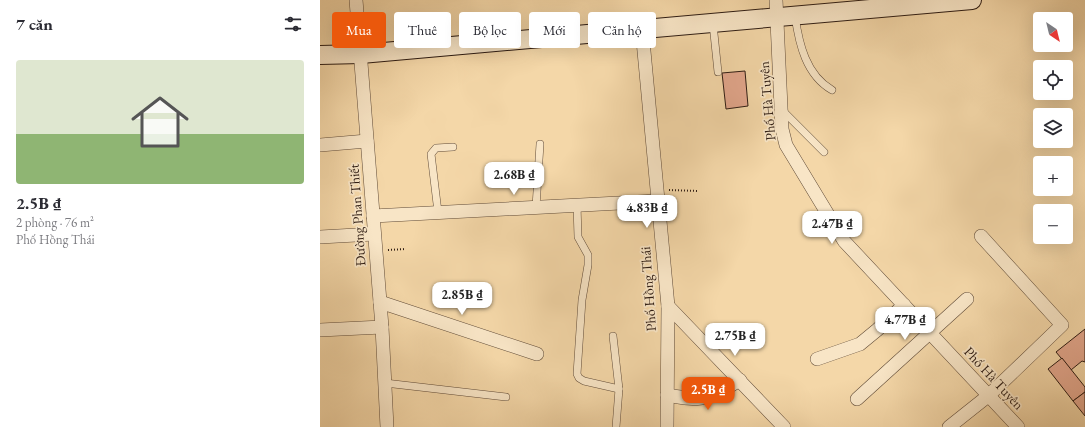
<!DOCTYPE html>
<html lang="vi">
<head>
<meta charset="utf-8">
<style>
	body { margin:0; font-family:"EB Garamond",serif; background:#f2f2f3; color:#2b2b33; height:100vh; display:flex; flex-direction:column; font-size:15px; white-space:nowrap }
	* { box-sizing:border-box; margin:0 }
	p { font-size:13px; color:#7c7c81 }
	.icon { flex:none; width:22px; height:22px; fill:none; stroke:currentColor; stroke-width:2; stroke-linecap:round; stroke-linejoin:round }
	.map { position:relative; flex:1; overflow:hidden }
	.sheet { display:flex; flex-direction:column; background:#fff; width:320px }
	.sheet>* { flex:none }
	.banner { position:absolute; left:12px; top:12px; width:380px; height:36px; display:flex; gap:8px }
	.needle { width:26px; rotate:145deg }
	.fabs { position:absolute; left:713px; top:12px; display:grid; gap:8px }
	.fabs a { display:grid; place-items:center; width:40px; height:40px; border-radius:4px; background:#fff; box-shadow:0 4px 16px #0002; font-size:20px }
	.price { position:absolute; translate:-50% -34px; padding:0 9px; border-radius:8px; background:#fff; color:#222; font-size:13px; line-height:26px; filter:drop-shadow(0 1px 2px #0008) }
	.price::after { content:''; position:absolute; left:50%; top:24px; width:12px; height:9px; margin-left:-6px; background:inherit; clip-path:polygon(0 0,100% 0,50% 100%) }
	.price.current { background:#ea580c; color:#fff }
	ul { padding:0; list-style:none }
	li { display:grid; align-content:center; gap:8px; height:212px; padding:0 16px }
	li+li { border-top:1px solid #e1e1e2 }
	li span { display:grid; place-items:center; height:124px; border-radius:4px; color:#555 }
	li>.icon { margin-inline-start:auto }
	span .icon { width:72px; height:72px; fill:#fffc; stroke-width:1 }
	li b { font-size:17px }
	h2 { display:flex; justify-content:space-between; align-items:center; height:48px; padding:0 16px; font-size:17px }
	.pill { padding:0 14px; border-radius:4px; background:#fff; box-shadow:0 4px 16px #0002; font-size:14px; line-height:36px }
	.pill.current { background:#ea580c; color:#fff }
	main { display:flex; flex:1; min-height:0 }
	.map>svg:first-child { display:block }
	.building { fill:#e3a78d; stroke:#2e1c13 }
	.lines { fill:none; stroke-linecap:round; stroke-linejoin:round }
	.lane-casing { stroke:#604b38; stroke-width:8 }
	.street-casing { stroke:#604b38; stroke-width:14 }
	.secondary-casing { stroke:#2e1c13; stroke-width:20 }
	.path { stroke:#2e1c13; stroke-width:2; stroke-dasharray:1 2; stroke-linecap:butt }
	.lane { stroke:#f8e5c6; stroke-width:7 }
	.street { stroke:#f8e5c6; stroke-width:13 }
	.secondary { stroke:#f8e5c6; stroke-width:18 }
	.labels { text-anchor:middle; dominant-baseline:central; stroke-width:3.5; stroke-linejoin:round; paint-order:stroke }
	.street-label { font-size:14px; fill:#2e1c13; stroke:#f8e5c6 }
</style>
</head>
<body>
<main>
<section class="sheet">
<h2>7 căn<svg class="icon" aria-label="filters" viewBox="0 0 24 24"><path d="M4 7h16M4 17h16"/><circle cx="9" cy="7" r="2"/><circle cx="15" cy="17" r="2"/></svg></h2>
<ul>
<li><span style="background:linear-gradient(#dfe7d0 60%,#8fb573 0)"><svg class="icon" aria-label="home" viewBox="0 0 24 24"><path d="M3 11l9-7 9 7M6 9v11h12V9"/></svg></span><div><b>2.5B ₫</b><p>2 phòng · 76 m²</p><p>Phố Hồng Thái</p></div></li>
</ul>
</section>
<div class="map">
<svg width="765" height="427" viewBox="0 0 765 427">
	<rect width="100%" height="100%" fill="#f4d7a8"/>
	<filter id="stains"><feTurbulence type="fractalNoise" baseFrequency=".005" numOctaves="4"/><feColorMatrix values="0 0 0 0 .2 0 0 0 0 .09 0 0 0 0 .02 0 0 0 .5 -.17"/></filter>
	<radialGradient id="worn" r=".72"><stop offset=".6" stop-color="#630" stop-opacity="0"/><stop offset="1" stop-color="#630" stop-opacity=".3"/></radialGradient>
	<g class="building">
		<path d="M425,71l3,35 -22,3 -4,-36z"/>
		<path d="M765,329v33l-3,-1 -11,9 -15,-18z"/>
		<path d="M742,358l23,29v5l-12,9 -25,-32z"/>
		<path d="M765,392v24l-12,-15z"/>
	</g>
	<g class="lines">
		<defs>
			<g id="lane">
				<path d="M475,16c4,28 11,59 37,74"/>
				<path d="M393,24l5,48"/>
				<path d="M462,110l42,42"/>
				<path d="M257,205l1,32 10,18v10l-6,35 -5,74 2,4 5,3 35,8"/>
				<path d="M216,207l4,-63"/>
				<path d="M118,212l-7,-58 5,-6 17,-1"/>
				<path d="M293,336l6,53 -3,38"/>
				<path d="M65,383l121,14"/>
			</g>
			<g id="street">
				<path d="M36,0l26,327 5,100"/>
				<path d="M456,0l6,129 4,16 58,96 174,186"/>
				<path d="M322,30l26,276 -1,121"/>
				<path d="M0,145l47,-4"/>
				<path d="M53,216l284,-15"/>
				<path d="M0,237l54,-3"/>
				<path d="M60,302l157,52"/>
				<path d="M348,306l116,121"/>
				<path d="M0,330l62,-3"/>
				<path d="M497,359l43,-15 17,-14 27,-25"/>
				<path d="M347,395c39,7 39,5 73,-15"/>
				<path d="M537,399l110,-100"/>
				<path d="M629,427l39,-31 74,-71 -81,-89"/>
			</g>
			<path id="secondary" d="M0,55l41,-1 611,-54"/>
		</defs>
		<use href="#lane" class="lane-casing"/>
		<use href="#street" class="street-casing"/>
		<use href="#secondary" class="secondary-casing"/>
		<g class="path">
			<path d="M349,190l29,1"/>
			<path d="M68,250l18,-1"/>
		</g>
		<use href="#lane" class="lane"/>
		<use href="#street" class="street"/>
		<use href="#secondary" class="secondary"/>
	</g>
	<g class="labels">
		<g class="street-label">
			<text transform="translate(447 101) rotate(-95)">Phố Hà Tuyên</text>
			<text transform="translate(37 215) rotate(-94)">Đường Phan Thiết</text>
			<text transform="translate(328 289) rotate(-94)">Phố Hồng Thái</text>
			<text transform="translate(674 378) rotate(47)">Phố Hà Tuyên</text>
		</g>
	</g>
	<rect width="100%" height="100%" filter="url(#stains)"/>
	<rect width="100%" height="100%" fill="url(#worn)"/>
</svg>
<div class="fabs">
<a><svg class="needle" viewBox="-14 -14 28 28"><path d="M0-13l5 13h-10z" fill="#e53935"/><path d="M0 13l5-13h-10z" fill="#7c7c81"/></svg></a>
<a><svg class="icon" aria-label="locate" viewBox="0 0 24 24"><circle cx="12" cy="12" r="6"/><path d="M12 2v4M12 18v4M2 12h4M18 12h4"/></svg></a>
<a><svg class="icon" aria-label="layers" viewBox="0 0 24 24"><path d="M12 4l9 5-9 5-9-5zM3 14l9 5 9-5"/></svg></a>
<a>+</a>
<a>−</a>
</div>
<b class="price" style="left:194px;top:196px">2.68B ₫</b>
<b class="price" style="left:327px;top:229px">4.83B ₫</b>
<b class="price" style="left:512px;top:245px">2.47B ₫</b>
<b class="price" style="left:142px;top:316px">2.85B ₫</b>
<b class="price" style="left:585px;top:341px">4.77B ₫</b>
<b class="price" style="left:415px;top:357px">2.75B ₫</b>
<b class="price current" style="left:388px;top:411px">2.5B ₫</b>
<div class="banner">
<a class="pill current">Mua</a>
<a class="pill">Thuê</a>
<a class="pill">Bộ lọc</a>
<a class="pill">Mới</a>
<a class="pill">Căn hộ</a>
</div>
</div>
</main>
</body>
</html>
